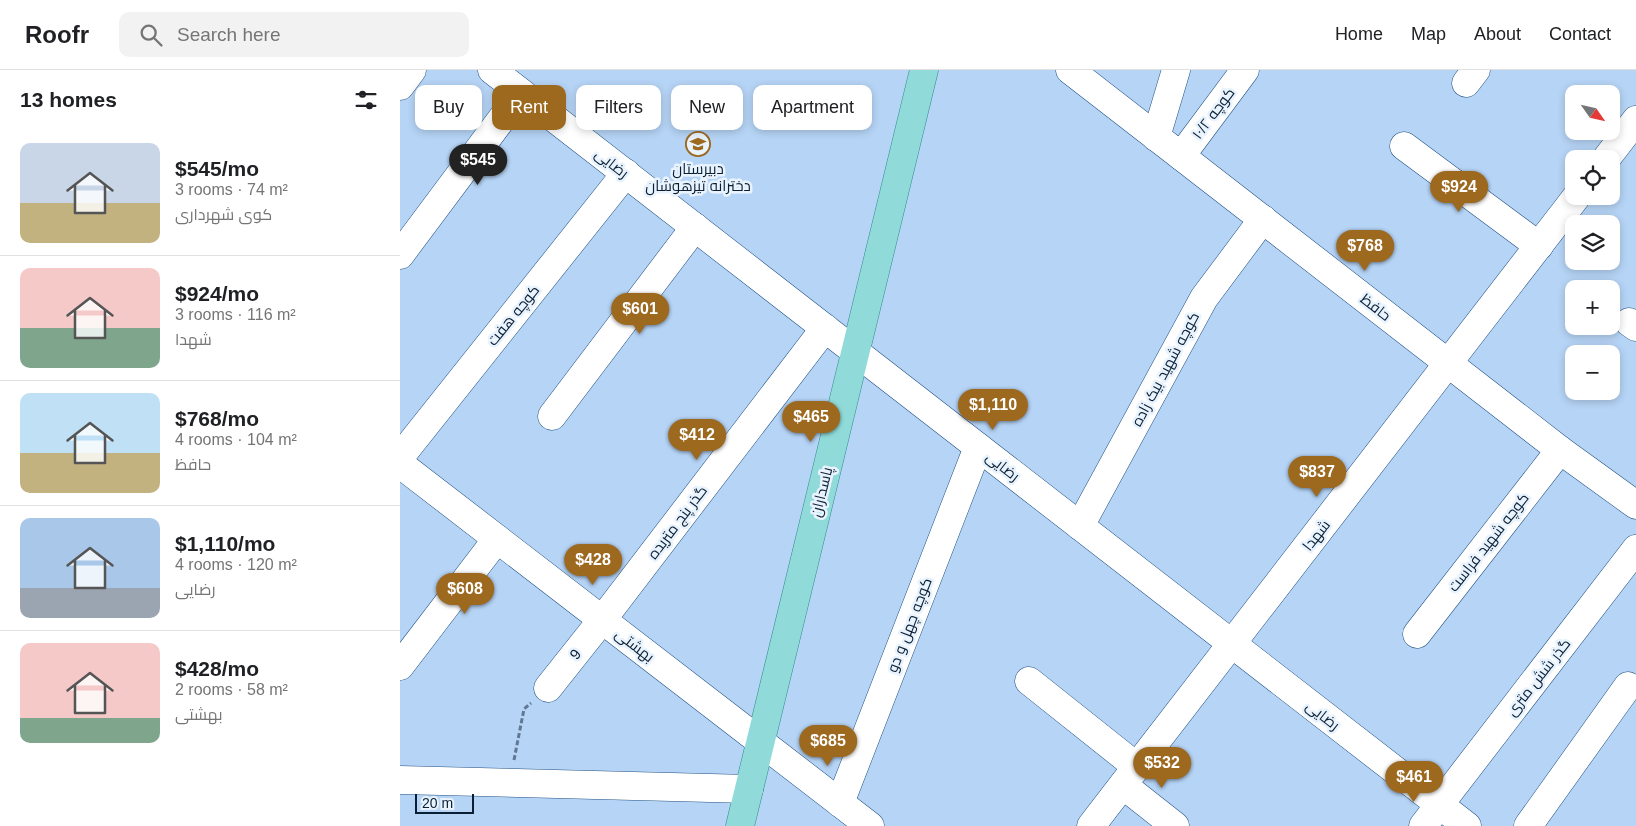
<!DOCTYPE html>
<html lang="en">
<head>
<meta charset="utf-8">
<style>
	body { margin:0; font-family:Helvetica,Cairo,sans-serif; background:#f2f2f2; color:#202124; height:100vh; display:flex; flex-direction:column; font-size:19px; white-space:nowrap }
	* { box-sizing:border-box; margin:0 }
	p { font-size:16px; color:#757577 }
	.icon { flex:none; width:28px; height:28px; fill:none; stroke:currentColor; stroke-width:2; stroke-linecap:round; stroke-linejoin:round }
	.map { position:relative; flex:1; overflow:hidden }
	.panel { display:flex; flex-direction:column; background:#fff; width:400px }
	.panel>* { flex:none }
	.top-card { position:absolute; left:15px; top:15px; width:475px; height:45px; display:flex; gap:10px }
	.needle { width:32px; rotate:124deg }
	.fabs { position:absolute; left:1165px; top:15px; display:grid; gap:10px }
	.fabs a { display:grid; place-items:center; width:55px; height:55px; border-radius:10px; background:#fff; box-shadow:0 2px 8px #0003; font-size:25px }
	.scale { position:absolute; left:15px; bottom:12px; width:59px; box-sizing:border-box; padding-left:5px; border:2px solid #0b1f34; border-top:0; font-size:14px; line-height:18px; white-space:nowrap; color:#0b1f34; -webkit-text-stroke:4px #e8f3fe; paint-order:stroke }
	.price { position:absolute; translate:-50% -42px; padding:0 11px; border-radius:18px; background:#9c691f; color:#fff; font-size:16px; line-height:32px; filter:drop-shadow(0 1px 2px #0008) }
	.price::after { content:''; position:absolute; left:50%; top:30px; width:15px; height:11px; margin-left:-8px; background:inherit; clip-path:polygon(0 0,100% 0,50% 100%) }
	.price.active { background:#222; color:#fff }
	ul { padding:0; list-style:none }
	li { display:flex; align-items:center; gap:15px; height:125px; padding:0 20px }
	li+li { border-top:1px solid #e0e0e0 }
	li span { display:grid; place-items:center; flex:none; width:140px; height:100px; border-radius:10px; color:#555 }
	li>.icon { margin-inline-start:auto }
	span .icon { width:60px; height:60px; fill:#fffc; stroke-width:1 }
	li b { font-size:21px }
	h2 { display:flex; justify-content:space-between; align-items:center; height:60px; padding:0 20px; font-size:21px }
	.tag { padding:0 18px; border-radius:10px; background:#fff; box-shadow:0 2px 8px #0003; font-size:18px; line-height:45px }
	.tag.active { background:#9c691f; color:#fff }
	header { display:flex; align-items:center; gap:30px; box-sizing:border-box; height:70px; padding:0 25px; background:#fff; border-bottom:1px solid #e0e0e0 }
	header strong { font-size:24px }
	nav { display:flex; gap:28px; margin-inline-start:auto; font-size:18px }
	.search { width:350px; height:45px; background:#f2f2f2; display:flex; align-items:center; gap:12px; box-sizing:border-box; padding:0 18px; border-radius:10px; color:#757577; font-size:19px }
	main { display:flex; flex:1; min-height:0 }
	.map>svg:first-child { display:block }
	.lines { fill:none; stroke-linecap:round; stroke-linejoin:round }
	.minor-casing { stroke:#245384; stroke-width:29 }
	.major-casing { stroke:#318a8e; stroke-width:29 }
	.path { stroke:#5f7893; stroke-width:3; stroke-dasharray:5 2.5; stroke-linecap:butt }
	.minor { stroke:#fff; stroke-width:28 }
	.major { stroke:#90dbd9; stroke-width:28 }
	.labels { text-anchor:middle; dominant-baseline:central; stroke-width:5; stroke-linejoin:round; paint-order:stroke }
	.street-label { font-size:15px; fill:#0b1f34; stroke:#e8f3fe }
	.poi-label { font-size:15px; fill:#0b1f34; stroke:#e8f3fe }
</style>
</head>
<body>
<header>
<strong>Roofr</strong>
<div class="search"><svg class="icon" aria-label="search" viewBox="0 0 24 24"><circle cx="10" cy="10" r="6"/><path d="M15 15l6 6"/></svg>Search here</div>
<nav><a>Home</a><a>Map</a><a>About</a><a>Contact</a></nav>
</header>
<main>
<section class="panel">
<h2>13 homes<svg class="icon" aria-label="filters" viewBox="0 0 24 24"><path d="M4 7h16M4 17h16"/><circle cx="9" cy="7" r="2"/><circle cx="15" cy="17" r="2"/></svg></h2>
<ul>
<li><span style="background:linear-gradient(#c9d6e8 60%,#c2b280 0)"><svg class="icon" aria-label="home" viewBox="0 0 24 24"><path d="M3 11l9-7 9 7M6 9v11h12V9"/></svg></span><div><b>$545/mo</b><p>3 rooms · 74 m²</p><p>کوی شهرداری</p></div></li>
<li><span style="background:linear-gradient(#f6c9c9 60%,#7fa58c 0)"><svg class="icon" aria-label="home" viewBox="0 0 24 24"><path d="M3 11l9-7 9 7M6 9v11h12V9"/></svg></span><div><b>$924/mo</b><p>3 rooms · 116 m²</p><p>شهدا</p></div></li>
<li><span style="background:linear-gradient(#bfe0f5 60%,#c2b280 0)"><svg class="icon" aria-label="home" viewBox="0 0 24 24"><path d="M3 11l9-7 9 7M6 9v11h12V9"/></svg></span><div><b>$768/mo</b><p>4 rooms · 104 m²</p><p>حافظ</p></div></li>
<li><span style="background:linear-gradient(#a9c7e8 70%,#9aa5b1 0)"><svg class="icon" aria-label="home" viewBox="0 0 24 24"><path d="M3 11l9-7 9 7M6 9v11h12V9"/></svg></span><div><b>$1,110/mo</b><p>4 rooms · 120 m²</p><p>رضایی</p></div></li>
<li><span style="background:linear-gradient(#f6c9c9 75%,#7fa58c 0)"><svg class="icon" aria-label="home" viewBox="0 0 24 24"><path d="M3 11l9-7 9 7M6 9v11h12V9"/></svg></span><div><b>$428/mo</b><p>2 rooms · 58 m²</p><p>بهشتی</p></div></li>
</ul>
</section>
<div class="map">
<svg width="1236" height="756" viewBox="0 0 1236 756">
	<rect width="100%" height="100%" fill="#b6d4f6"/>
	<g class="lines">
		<defs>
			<g id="minor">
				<path d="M92,0l975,756"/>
				<path d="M670,0l490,380 76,55"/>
				<path d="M1066,13l10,-13"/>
				<path d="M0,16l12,-16"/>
				<path d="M756,67l20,-67"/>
				<path d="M1004,76l135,100"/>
				<path d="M781,86l64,-86"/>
				<path d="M1206,89l30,-39"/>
				<path d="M0,185l121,-162"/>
				<path d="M1229,252l7,5"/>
				<path d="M152,346l143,-189"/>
				<path d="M0,387l226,-284"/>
				<path d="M0,394l470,362"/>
				<path d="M680,456l124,-228 59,-79"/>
				<path d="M1017,564l143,-184"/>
				<path d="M0,596l97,-127"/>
				<path d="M629,611l108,86"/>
				<path d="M148,618l54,-68 223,-292"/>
				<path d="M0,710l349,9"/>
				<path d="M723,715l52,41"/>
				<path d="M440,733l138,-356"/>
				<path d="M691,756l486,-630"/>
				<path d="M1023,756l213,-277"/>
				<path d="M1128,756l100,-140"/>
			</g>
			<path id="major" d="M340,756l184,-756"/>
		</defs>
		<use href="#minor" class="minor-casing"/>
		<use href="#major" class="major-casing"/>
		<path class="path" d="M114,690l10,-51 7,-6"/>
		<use href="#minor" class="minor"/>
		<use href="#major" class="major"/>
	</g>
	<defs>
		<symbol id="school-ring" viewBox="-11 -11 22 22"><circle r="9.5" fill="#e8f3fe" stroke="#9c691f" stroke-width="1.5"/><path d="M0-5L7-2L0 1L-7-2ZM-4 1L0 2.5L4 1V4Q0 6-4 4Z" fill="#9c691f"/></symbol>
	</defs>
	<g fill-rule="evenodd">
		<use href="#school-ring" x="284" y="60" width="28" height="28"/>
	</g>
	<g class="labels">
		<g class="street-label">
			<text transform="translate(813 43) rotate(-53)">کوچه ۱۰/۲</text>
			<text transform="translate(212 93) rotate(38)">رضایی</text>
			<text transform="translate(976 237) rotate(38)">حافظ</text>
			<text transform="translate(113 245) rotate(-51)">کوچه هفت</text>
			<text transform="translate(765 299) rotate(-62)">کوچه شهید بیک زاده</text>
			<text transform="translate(603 396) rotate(38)">رضایی</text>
			<text transform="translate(421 422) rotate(-76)">پاسداران</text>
			<text transform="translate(277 452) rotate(-53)">گذر پنج متریده</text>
			<text transform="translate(916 465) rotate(-52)">شهدا</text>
			<text transform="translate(1088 472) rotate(-52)">کوچه شهید فراست</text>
			<text transform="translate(509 555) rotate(-69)">کوچه چهل و دو</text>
			<text transform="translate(235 575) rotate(38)">بهشتی</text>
			<text transform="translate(175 584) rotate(-51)">9</text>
			<text transform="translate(1138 607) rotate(-52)">گذر شش متری</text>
			<text transform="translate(923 645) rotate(38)">رضایی</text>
		</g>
		<g class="poi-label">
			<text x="298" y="98">دبیرستان<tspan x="298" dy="17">دخترانه تیزهوشان</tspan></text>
		</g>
	</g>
</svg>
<div class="fabs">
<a><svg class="needle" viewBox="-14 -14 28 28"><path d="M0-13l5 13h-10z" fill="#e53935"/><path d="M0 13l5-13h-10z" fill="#757577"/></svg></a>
<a><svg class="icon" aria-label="locate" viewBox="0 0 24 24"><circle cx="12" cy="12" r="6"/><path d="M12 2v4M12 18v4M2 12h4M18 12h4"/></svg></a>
<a><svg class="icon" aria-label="layers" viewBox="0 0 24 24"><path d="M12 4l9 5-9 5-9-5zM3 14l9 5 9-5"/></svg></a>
<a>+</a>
<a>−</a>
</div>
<div class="scale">20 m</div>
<b class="price active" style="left:78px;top:116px">$545</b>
<b class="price" style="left:1059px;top:143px">$924</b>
<b class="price" style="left:965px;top:202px">$768</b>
<b class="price" style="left:240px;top:265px">$601</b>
<b class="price" style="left:593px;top:361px">$1,110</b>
<b class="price" style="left:411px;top:373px">$465</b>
<b class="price" style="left:297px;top:391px">$412</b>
<b class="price" style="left:917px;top:428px">$837</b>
<b class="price" style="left:193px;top:516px">$428</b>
<b class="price" style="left:65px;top:545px">$608</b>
<b class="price" style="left:428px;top:697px">$685</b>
<b class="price" style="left:762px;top:719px">$532</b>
<b class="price" style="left:1014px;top:733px">$461</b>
<div class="top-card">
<a class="tag">Buy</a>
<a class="tag active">Rent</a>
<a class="tag">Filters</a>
<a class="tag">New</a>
<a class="tag">Apartment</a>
</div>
</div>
</main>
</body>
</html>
